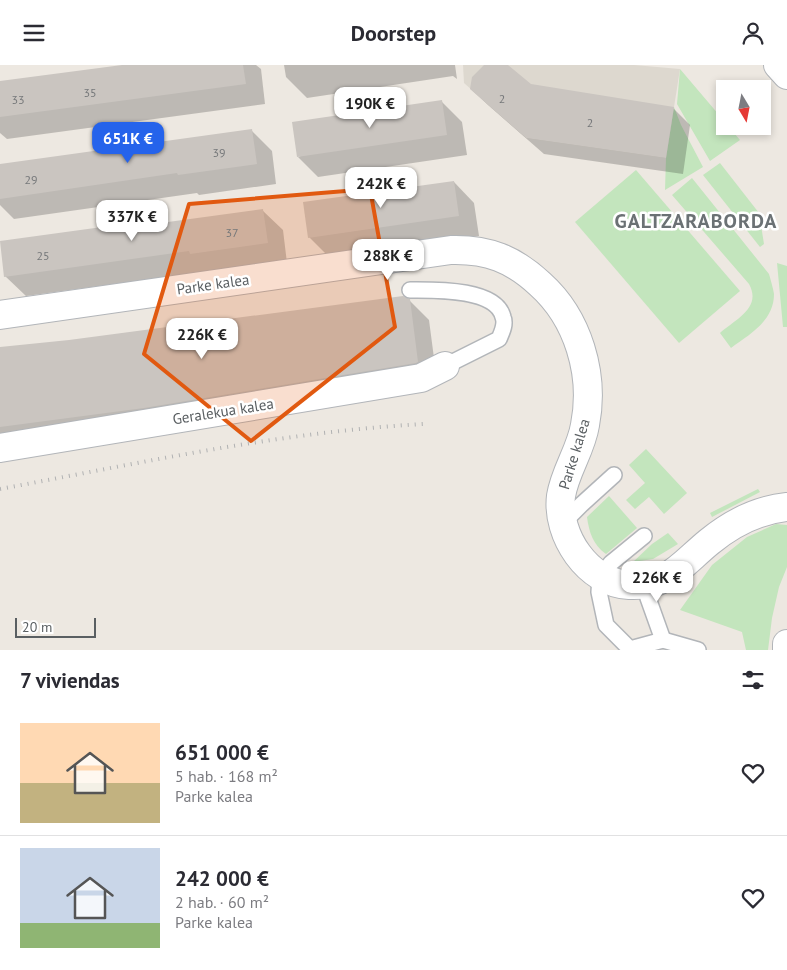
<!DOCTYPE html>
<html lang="es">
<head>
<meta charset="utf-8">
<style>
	body { margin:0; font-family:"PT Sans",sans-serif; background:#f2f2f3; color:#2b2b33; height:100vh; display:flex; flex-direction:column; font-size:19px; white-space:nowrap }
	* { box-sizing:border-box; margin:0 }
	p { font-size:16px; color:#7c7c81 }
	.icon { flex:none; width:28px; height:28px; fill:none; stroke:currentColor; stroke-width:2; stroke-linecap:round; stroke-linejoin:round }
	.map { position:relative; height:585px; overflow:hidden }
	.panel { display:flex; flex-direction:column; background:#fff; flex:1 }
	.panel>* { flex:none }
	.needle { width:32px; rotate:170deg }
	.controls { position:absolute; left:716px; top:15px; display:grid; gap:10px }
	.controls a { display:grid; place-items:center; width:55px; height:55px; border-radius:0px; background:#fff; box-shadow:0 2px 8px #0003; font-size:25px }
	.scale { position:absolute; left:15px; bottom:12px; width:81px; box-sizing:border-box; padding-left:5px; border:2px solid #5a5f62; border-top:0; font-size:14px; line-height:18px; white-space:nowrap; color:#5a5f62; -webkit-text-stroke:4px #fff; paint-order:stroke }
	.price { position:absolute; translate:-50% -42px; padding:0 11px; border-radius:10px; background:#fff; color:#222; font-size:16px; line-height:32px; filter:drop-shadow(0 1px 2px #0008) }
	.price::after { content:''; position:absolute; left:50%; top:30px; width:15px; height:11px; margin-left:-8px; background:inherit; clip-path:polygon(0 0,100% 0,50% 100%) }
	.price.active { background:#2563eb; color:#fff }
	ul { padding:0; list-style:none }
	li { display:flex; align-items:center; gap:15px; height:125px; padding:0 20px }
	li+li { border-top:1px solid #e1e1e2 }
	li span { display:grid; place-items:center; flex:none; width:140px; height:100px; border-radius:0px; color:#555 }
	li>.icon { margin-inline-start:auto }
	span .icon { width:60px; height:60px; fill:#fffc; stroke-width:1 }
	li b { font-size:21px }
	h2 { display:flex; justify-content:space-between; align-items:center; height:60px; padding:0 20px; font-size:21px }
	header { display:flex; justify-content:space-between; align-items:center; height:65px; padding:0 20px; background:#fff; font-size:22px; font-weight:700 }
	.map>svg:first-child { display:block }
	.education { fill:#ddd8cf }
	.green { fill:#c3e5bd }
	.shadow { fill:#0003 }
	.building { fill:#cac5c0 }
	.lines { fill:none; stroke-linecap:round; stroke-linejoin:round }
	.lane-casing { stroke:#b2b5b9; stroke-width:18 }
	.street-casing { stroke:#b2b5b9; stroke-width:30 }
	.lane { stroke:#fff; stroke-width:15 }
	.street { stroke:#fff; stroke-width:28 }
	.rail { stroke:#b0b1b2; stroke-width:4; stroke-dasharray:1 6; stroke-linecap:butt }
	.marked { fill:#e15910; fill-opacity:0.2; stroke:#e15910; stroke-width:4; stroke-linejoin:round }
	.labels { text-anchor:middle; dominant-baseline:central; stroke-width:5; stroke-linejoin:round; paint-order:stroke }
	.number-label { font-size:12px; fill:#76787a }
	.street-label { font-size:15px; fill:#5a5f62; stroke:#fff }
	.district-label { font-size:20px; font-weight:bold; letter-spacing:1px; fill:#6b7174; stroke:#fff }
</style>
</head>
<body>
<header><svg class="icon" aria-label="menu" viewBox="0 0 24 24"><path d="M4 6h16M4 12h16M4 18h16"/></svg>Doorstep<svg class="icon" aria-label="person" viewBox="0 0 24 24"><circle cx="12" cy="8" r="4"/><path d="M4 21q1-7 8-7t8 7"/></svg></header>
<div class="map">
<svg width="787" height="585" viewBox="0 0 787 585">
	<rect width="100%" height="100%" fill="#ede8e1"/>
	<path class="education" d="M463,0h171l46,4 -14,89 -140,-20 -62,-55z"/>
	<g class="green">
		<path d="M680,4l45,53v4h3l12,14 -30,21 -33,-57z"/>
		<path d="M674,42l7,18 22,42 -38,23 1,-32z"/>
		<path d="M720,98l39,50 5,31 -4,3 -57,-72z"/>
		<path d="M636,105l104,121 -61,52 -104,-121z"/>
		<path d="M692,113l77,96c2,7 4,14 5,20 0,27 -24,40 -43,54l-11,-15c16,-14 42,-25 29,-49l-77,-89z"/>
		<path d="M777,198l10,3v61h-4z"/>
		<path d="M646,384l41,44 -23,21 -15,-17 -14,12 -9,-9 19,-17 -16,-18z"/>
		<path d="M758,424l2,3 -48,25 -2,-4z"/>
		<path d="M609,431l28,32 -31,26c-13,-9 -17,-22 -19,-37z"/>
		<path d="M776,459l11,1v42l-8,20 -7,31 -4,32h-22l-4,-18 -62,-22 32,-45 35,-28z"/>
		<path d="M668,468l10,11 -25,15 -20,3 19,-18z"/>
	</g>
	<g class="shadow">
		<path d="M131,0h125l5,4 4,35 -258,35 -7,-6v-51z"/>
		<path d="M284,0h171l2,14 -4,-3 -146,22 -21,-21z"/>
		<path d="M486,0h20l24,20 143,23 17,17 -7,49 -139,-20 -56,-49 -17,-16z"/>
		<path d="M442,37l20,20 5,33 -149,22 -20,-20z"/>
		<path d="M251,65l21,21 4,33 -77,11 -2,-2 -183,26 -14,-14v-40z"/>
		<path d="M454,117l20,21 5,33 -149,22 -21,-21z"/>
		<path d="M262,145l21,20 4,33 -78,8 -183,25 -21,-20 140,-54 4,4z"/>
		<path d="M409,235l20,20 8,61 -437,68v-101l69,-6z"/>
	</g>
	<g class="building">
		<path d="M122,0h121l3,19 -246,33v-36z"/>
		<path d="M484,0h24l23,19 143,23 -8,51 -140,-20 -56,-49 2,-12z"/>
		<path d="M442,35l5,35 -150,22 -5,-35z"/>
		<path d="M252,64l5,35 -79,11 -1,-2 -177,26v-35z"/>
		<path d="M454,116l5,35 -151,22 -5,-36z"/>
		<path d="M263,144l5,34 -78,11 -1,-3 -185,26 -4,-36 146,-20v4z"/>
		<path d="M403,231l7,3 8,63 -2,1 -272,45 -144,19v-80l69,-7z"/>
	</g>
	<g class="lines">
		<defs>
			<g id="lane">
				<path d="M410,225c23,0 86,-2 93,27 3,7 -1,15 -4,22l-54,27"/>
				<path d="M564,457l18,-18 32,-29"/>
				<path d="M644,471l-33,27 -11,14 -1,15 7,33 24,24 33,-9 -15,-42 -2,-14"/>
				<path d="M663,575l35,10"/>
			</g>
			<g id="street">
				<path d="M778,0l9,10"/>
				<path d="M0,250l451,-65c37,-1 62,9 89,34 38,34 55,90 45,141 -4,25 -20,46 -24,71 -5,39 27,87 68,89 39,2 53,-21 80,-43 22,-18 49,-32 78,-35"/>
				<path d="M0,383l421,-70 24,-12"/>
				<path d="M787,585v-6"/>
			</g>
		</defs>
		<use href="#lane" class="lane-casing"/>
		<use href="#street" class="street-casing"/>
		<use href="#lane" class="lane"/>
		<use href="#street" class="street"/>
		<path class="rail" d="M0,424c141,-26 280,-57 423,-65"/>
	</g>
	<path class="marked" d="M370,124l25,138 -144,114 -107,-87 45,-150z"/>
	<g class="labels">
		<g class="number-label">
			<text x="90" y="27">35</text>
			<text x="502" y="33">2</text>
			<text x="18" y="34">33</text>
			<text x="590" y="57">2</text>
			<text x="219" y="87">39</text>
			<text x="31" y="114">29</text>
			<text x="232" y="167">37</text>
			<text x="43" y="190">25</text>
		</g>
		<g class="street-label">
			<text transform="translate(213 219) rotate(-8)">Parke kalea</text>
			<text transform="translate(223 346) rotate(-9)">Geralekua kalea</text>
			<text transform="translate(574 389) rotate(-73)">Parke kalea</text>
		</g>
		<g class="district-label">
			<text x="696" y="156">GALTZARABORDA</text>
		</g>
	</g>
</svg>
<div class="controls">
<a><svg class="needle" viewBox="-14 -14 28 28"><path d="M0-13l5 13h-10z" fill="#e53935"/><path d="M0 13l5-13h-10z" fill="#7c7c81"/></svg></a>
</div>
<div class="scale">20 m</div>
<b class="price" style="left:370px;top:64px">190K €</b>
<b class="price active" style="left:128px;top:99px">651K €</b>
<b class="price" style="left:381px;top:144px">242K €</b>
<b class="price" style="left:132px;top:177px">337K €</b>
<b class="price" style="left:388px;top:216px">288K €</b>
<b class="price" style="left:202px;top:295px">226K €</b>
<b class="price" style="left:657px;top:538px">226K €</b>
</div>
<section class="panel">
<h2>7 viviendas<svg class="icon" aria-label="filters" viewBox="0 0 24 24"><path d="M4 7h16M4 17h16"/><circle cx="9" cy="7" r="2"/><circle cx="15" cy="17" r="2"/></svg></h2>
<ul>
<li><span style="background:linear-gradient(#ffd9b3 60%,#c2b280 0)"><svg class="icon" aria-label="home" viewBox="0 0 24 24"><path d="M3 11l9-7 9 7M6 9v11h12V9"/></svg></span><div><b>651 000 €</b><p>5 hab. · 168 m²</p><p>Parke kalea</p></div><svg class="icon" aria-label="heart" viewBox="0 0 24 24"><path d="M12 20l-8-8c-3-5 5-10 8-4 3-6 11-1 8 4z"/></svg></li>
<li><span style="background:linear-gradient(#c9d6e8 75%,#8fb573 0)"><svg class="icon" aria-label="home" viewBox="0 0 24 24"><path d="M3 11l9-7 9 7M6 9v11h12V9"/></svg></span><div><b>242 000 €</b><p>2 hab. · 60 m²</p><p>Parke kalea</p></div><svg class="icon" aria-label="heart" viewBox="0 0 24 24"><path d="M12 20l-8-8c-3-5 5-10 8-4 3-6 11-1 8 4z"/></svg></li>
</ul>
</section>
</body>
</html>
